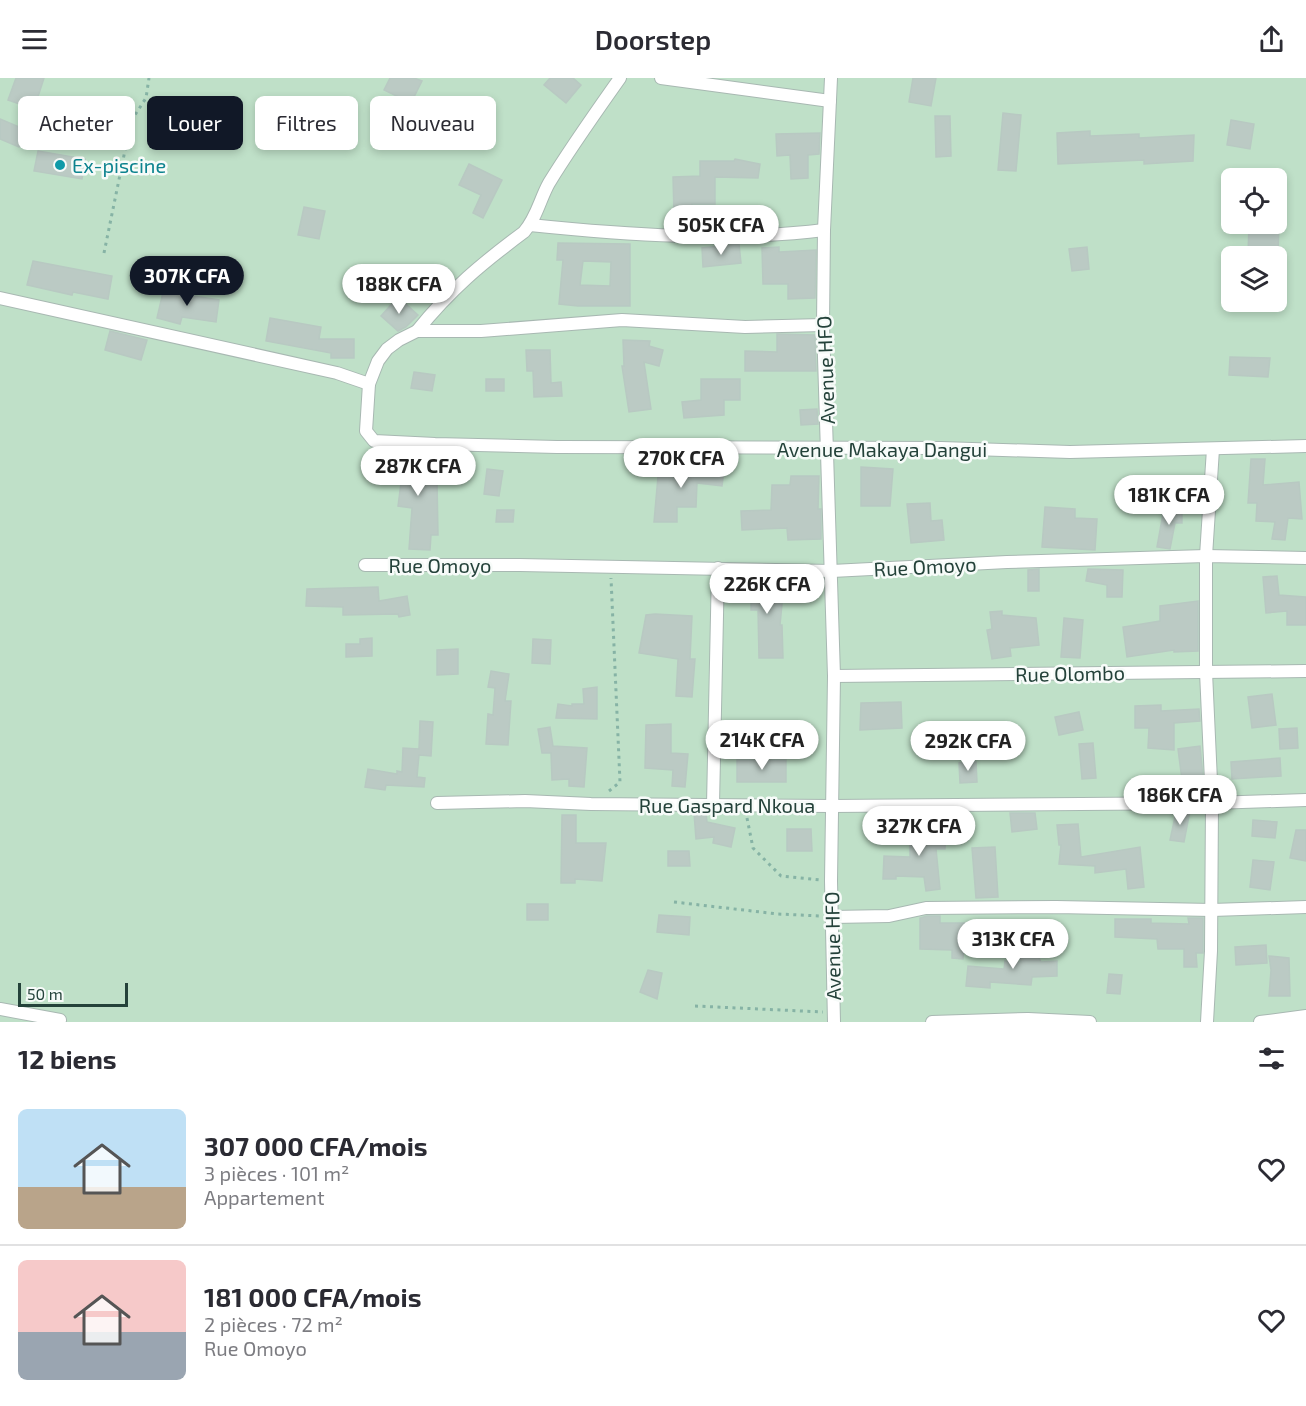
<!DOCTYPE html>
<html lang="fr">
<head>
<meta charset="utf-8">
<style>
	body { margin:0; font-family:"Exo 2",sans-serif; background:#f2f2f3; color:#2b2b33; height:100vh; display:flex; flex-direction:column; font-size:22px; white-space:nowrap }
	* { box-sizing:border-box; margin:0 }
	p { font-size:20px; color:#7c7c81 }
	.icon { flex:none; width:33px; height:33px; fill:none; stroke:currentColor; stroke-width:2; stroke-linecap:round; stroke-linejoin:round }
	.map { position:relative; height:944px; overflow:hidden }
	.panel { display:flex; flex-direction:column; background:#fff; flex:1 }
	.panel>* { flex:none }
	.banner { position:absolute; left:18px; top:18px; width:600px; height:54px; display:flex; gap:12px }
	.tools { position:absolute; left:1221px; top:90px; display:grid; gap:12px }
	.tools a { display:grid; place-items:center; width:66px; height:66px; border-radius:9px; background:#fff; box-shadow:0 3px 9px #0003; font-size:30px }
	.scale { position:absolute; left:18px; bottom:15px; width:110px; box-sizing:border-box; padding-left:6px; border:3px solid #24423a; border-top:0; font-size:16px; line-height:21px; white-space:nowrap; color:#24423a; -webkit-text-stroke:4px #f7fbf9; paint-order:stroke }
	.price { position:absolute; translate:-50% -51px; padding:0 14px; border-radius:21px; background:#fff; color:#222; font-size:20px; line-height:39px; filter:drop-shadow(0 2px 3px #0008) }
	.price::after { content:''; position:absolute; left:50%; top:36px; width:18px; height:14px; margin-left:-9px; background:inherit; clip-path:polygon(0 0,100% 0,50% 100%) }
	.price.current { background:#111827; color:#fff }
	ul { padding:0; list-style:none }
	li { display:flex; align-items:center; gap:18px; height:150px; padding:0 18px }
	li+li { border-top:2px solid #e1e1e2 }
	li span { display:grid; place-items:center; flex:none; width:168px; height:120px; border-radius:9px; color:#555 }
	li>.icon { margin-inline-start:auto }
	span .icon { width:72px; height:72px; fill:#fffc; stroke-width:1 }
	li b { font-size:26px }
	h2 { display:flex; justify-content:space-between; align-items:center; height:72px; padding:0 18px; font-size:26px }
	.tag { padding:0 21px; border-radius:9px; background:#fff; box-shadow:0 3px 9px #0003; font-size:21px; line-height:54px }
	.tag.current { background:#111827; color:#fff }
	header { display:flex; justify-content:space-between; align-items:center; height:78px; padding:0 18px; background:#fff; font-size:27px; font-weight:600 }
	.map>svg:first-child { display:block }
	.green { fill:#bfe0c8; fill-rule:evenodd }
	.building { fill:#bbcac4; stroke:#b8c9c2; stroke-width:1.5; fill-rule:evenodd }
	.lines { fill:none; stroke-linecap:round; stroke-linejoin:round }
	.minor-casing { stroke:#a8b8b2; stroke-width:14 }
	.path { stroke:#86b3a5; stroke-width:3; stroke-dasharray:3 4.5; stroke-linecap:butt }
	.minor { stroke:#fff; stroke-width:12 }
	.culture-dot { fill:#0f9aa8; stroke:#f7fbf9; stroke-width:2 }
	.labels { text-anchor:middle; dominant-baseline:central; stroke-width:5; stroke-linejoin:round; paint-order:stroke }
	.culture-label { font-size:20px; fill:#0d838f; stroke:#f7fbf9; text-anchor:start }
	.street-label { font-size:20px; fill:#24423a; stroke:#f7fbf9 }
</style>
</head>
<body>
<header><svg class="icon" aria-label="menu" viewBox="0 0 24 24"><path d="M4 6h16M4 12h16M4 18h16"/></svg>Doorstep<svg class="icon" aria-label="share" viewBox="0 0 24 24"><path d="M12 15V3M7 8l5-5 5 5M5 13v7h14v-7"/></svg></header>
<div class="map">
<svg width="1306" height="944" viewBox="0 0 1306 944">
	<rect width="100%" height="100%" fill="#e6efeb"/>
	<path class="green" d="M0,0h1306v944h-1306zM1232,100h44v46h-44zM1232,178h44v46h-44z"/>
	<g class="building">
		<path d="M16,0h28l-10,31 -26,-9z"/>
		<path d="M390,0h24l8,3 -11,22 -27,-13z"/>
		<path d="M550,0h23l8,7 -15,18 -22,-18z"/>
		<path d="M913,0h23l-5,28 -22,-4z"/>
		<path d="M1003,35l18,2 -5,56 -18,-1z"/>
		<path d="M935,38h15l1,40 -15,1z"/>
		<path d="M0,41l26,11 -7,17 -19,-8z"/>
		<path d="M1231,42l23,4 -4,25 -23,-4z"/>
		<path d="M1090,53v5l49,-2v4l55,-3 -1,26 -49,3v-4l-86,4 -1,-31z"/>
		<path d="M820,55l-1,21 -11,1v23l-17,1 -1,-24 -13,1 -1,-22z"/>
		<path d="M38,73l47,8 -3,20 -48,-8z"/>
		<path d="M735,81l25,5 -2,14 -43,-1v27h-23v9h-18l-1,-36 27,-1v-15h34z"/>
		<path d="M469,86l33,16 -19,38 -10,-5 8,-18 -22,-10z"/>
		<path d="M304,129l21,4 -6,28 -21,-4z"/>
		<path d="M1249,146h30l-1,32h-30z"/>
		<path d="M558,165l72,1v62h-52l-19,-2 4,-44h-6zM583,183l28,1 -1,24 -30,-1z"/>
		<path d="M739,166l2,19 -38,4 -1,-19z"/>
		<path d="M779,169v5l37,-2 -1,48 -27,1v-15h-25l-1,-36z"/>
		<path d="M1087,169l2,22 -17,2 -3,-22z"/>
		<path d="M33,183l79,15 -4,23 -35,-7 -1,3 -45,-10z"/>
		<path d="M164,210l23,7 32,5 -3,22 -34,-5 -2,7 -23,-6z"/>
		<path d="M398,219l20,18 -12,12 -8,4 -17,-15z"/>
		<path d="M270,240l51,9 -2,12h35v19h-23v-5l-65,-12z"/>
		<path d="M110,253l37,9 -6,20 -36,-10z"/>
		<path d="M777,256l38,1 1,36h-71v-20l32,1z"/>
		<path d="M623,262l27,1 -1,5 14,4 -4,16 -15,-4 7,47 -22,3 -7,-46h2z"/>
		<path d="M526,272h24l1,33 10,-1 1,14 -28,1 -1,-26h-6z"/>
		<path d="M1230,279l40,1 -2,19 -39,-2z"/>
		<path d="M414,294l21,3 -3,16 -21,-3z"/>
		<rect x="486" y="301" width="18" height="12"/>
		<path d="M701,301h39v21h-16v15l-40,3 -2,-16 19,-2z"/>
		<path d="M817,331l1,15 -17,1 -1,-15z"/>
		<path d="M1251,381h14l-2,26 36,-3 3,37 -14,-1 -3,22 -13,-1 3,-17 -19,-1 1,-18h-9z"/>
		<path d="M399,382h41l-1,20h-2l1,55h-7l-1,15 -21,-1 3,-41 -14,-2 3,-23 -16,-2 1,-17 13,1z"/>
		<path d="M659,387l65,6 -2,15 -25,-3 -1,24h-19v15h-23z"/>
		<path d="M861,389l32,2 -3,37h-29z"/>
		<path d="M487,391l16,2 -4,25 -15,-2z"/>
		<path d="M791,398h28l-1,33h3v30l-33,1 -1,-12 -45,2 -1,-19 30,-1 1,-25h18z"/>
		<path d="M1199,408l2,13 -26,3 -1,-14z"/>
		<path d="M930,425l1,18 11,-1 2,20 -33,3 -4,-39z"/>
		<path d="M1045,429l30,2v9l22,1 -2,31 -53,-3z"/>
		<path d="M1164,430h18v15h-7l-5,26 -13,-2z"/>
		<path d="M497,432h17l-1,12h-17z"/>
		<path d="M1039,491v22h-11v-21z"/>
		<path d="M1088,491l35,1 -1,27h-15v-12l-21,-4z"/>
		<path d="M1277,498l2,19 27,2v28h-19v-14l-21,2 -3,-36z"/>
		<path d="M745,500h34v26h3l-2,21h2l1,33h-24l-1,-48h-7v-14h-6z"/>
		<path d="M378,509l1,14 28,-5 3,19 -11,2 -1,-3 -55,1v-8l-37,-1 1,-17z"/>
		<path d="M1198,523v50l-24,1v-2l-47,7 -4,-30 37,-6v-15z"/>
		<path d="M1002,533v4l34,3 3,27 -29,3 1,8 -19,3 -5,-29 5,-1 -2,-17z"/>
		<path d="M655,536l37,2 -2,43h5l-3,38 -16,-1 2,-37 -39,-6 7,-38z"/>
		<path d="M1064,540l19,2 -3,38 -19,-1z"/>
		<path d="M372,560v18l-26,1v-13h14v-5z"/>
		<path d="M533,561l18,1 -1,24 -18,-1z"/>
		<path d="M458,571v25l-21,1v-25z"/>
		<path d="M491,593l18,3 -4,27h6l-3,44 -22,-1 2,-30 5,1 2,-27 -7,-1z"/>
		<path d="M597,609v32l-41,-1 2,-14 14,2v-2h12l-1,-15z"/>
		<path d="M1272,616l4,31 -24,3 -4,-31z"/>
		<path d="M901,624l1,26 -42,2 1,-27z"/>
		<path d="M1161,627v6l38,-2 1,12 -26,2v27l-26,-2 1,-20h-14v-22z"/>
		<path d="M1079,634l4,18 -24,5 -4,-18z"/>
		<path d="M420,643l13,1 -2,34 -12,-1 -2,22 8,1 -1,9 -38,-2 -1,5 -20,-3 3,-18 29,5v-3l5,1 1,-24 16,1z"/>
		<path d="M671,646v29l17,1 -3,33 -13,-1 1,-16 -28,-2 1,-43z"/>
		<path d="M550,649l3,19 34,2 -3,39 -15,-1v-7l-17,1 -1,-27h-9l-4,-24z"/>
		<path d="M1297,650l1,20 -18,1 -1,-20z"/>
		<path d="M1012,657l2,15 -23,2 -1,-14z"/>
		<path d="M1093,665l3,35 -14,1 -3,-35z"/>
		<path d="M1200,668l3,31 -21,3 -4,-31z"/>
		<path d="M1280,680l1,18 -49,3 -1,-17z"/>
		<rect x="737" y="682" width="49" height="22"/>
		<path d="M976,684l1,20 -17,1 -1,-20z"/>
		<path d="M1190,733l-6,31 -14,-2 6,-28z"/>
		<path d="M694,735h12l1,9 28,6 -4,19 -18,-4 1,-6 -18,2z"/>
		<path d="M1010,735h25l2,16 -25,3z"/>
		<path d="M562,737h14v28h30l-4,38 -27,-2v4h-14z"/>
		<path d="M1253,742l24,2 -2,16 -23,-2z"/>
		<path d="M1078,746l3,33 59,-10 4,40 -16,2 -2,-20 -31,4v-7l-36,-2 2,-19h-2l-2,-20z"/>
		<path d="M910,748h36l-1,23h-9l4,40 -14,2 -2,-14 -28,-1v3h-13l1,-23 26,1z"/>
		<path d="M787,751h24l1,22h-25z"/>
		<path d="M1296,752h10v31l-16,-3z"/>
		<path d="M995,769l3,50 -22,1 -4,-50z"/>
		<path d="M668,773h21l1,15h-22z"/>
		<path d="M1253,782l21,2 -4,28 -20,-3z"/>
		<rect x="527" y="826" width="21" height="16"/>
		<path d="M659,837l31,2 -1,18 -32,-3z"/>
		<path d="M927,838h13v7h31v4l17,-1 1,15 -25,1 -1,17 -11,-1v-8l-32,-1v-31z"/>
		<path d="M1188,840h15v35h-7l1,14h-13v-18h-26l-1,-10 -42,-2v-18h36v4l38,1z"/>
		<path d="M1031,864l10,20 16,-1v15l-25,1 -1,8 -41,-3v6l-24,-2 2,-20 36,3 1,-8 16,1 -6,-11z"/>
		<path d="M1266,867l1,18 -31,2 -1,-18z"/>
		<path d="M1269,878l20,2 1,38h-21l2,-26z"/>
		<path d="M648,892l14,3 -5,26 -17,-7z"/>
		<path d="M1109,896l13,1 -2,19 -13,-1z"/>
	</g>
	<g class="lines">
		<defs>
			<g id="minor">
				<path d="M661,0l169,23"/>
				<path d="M831,0l-7,152 -1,95 11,351 -3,205 3,141"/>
				<path d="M530,147c97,10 197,17 294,5"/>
				<path d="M0,220l337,75 32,11"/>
				<path d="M823,247l-78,2 -123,-7 -141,11h-64l-18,9 -12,9 -9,12 -9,23 -3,47 8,10 61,3 122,3 384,1 129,4 236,-6"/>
				<path d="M417,253c34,-42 64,-67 107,-99 13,-15 16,-33 25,-49 22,-36 47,-71 71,-105"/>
				<path d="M365,487h155l312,6 175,-9 199,-6 100,2"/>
				<path d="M834,598l472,-5"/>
				<path d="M437,725l88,-2 66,3 241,2 380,-3 94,-3"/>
				<path d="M713,727l5,-237"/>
				<path d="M832,839l57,-1 37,-8 130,-1 156,3 94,-3"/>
				<path d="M0,931l60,11"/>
				<path d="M932,944l96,-3 62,3"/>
				<path d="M1207,944l4,-71 1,-148 -6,-131v-116l7,-107"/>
				<path d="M1260,944l46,-6"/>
			</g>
		</defs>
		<use href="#minor" class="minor-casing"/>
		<g class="path">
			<path d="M104,175l27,-132 15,-23 3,-20"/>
			<path d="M609,713l11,-9 -9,-204"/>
			<path d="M747,740l6,30 28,28 39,4"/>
			<path d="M674,824l104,12 43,2"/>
			<path d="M695,928l128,6"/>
		</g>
		<use href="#minor" class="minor"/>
	</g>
	<circle class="culture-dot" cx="60" cy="87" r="6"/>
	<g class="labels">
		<g class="culture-label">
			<text x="72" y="87">Ex-piscine</text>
		</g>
		<g class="street-label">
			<text transform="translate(825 292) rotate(-92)">Avenue HFO</text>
			<text x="882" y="371">Avenue Makaya Dangui</text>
			<text x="440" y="487">Rue Omoyo</text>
			<text transform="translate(925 488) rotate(-3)">Rue Omoyo</text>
			<text transform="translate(1070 595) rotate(-1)">Rue Olombo</text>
			<text x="727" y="727">Rue Gaspard Nkoua</text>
			<text transform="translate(832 868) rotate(-91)">Avenue HFO</text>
		</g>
	</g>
</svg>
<div class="tools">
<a><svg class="icon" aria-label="locate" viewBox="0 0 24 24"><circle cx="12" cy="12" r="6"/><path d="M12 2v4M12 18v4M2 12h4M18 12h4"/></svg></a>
<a><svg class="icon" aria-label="layers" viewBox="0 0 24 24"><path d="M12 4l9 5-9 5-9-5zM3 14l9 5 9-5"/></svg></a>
</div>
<div class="scale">50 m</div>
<b class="price" style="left:721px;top:178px">505K CFA</b>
<b class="price current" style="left:187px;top:229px">307K CFA</b>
<b class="price" style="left:399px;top:237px">188K CFA</b>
<b class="price" style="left:681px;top:411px">270K CFA</b>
<b class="price" style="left:418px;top:419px">287K CFA</b>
<b class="price" style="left:1169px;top:448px">181K CFA</b>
<b class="price" style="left:767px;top:537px">226K CFA</b>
<b class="price" style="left:762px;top:693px">214K CFA</b>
<b class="price" style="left:968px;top:694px">292K CFA</b>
<b class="price" style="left:1180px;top:748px">186K CFA</b>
<b class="price" style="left:919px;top:779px">327K CFA</b>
<b class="price" style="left:1013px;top:892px">313K CFA</b>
<div class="banner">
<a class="tag">Acheter</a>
<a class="tag current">Louer</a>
<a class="tag">Filtres</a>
<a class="tag">Nouveau</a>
</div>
</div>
<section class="panel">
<h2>12 biens<svg class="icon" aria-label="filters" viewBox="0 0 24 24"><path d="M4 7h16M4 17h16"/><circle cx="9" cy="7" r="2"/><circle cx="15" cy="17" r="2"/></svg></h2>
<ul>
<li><span style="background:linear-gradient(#bfe0f5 65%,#b9a48a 0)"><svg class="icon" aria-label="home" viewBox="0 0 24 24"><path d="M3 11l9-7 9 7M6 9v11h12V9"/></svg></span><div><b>307 000 CFA/mois</b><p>3 pièces · 101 m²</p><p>Appartement</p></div><svg class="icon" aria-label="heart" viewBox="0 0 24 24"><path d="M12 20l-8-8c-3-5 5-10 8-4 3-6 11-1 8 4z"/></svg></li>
<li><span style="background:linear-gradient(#f6c9c9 60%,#9aa5b1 0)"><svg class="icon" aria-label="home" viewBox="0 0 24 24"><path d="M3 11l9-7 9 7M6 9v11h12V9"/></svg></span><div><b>181 000 CFA/mois</b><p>2 pièces · 72 m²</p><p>Rue Omoyo</p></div><svg class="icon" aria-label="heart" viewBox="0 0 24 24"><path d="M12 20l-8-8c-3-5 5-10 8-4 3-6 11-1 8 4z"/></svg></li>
</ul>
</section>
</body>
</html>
